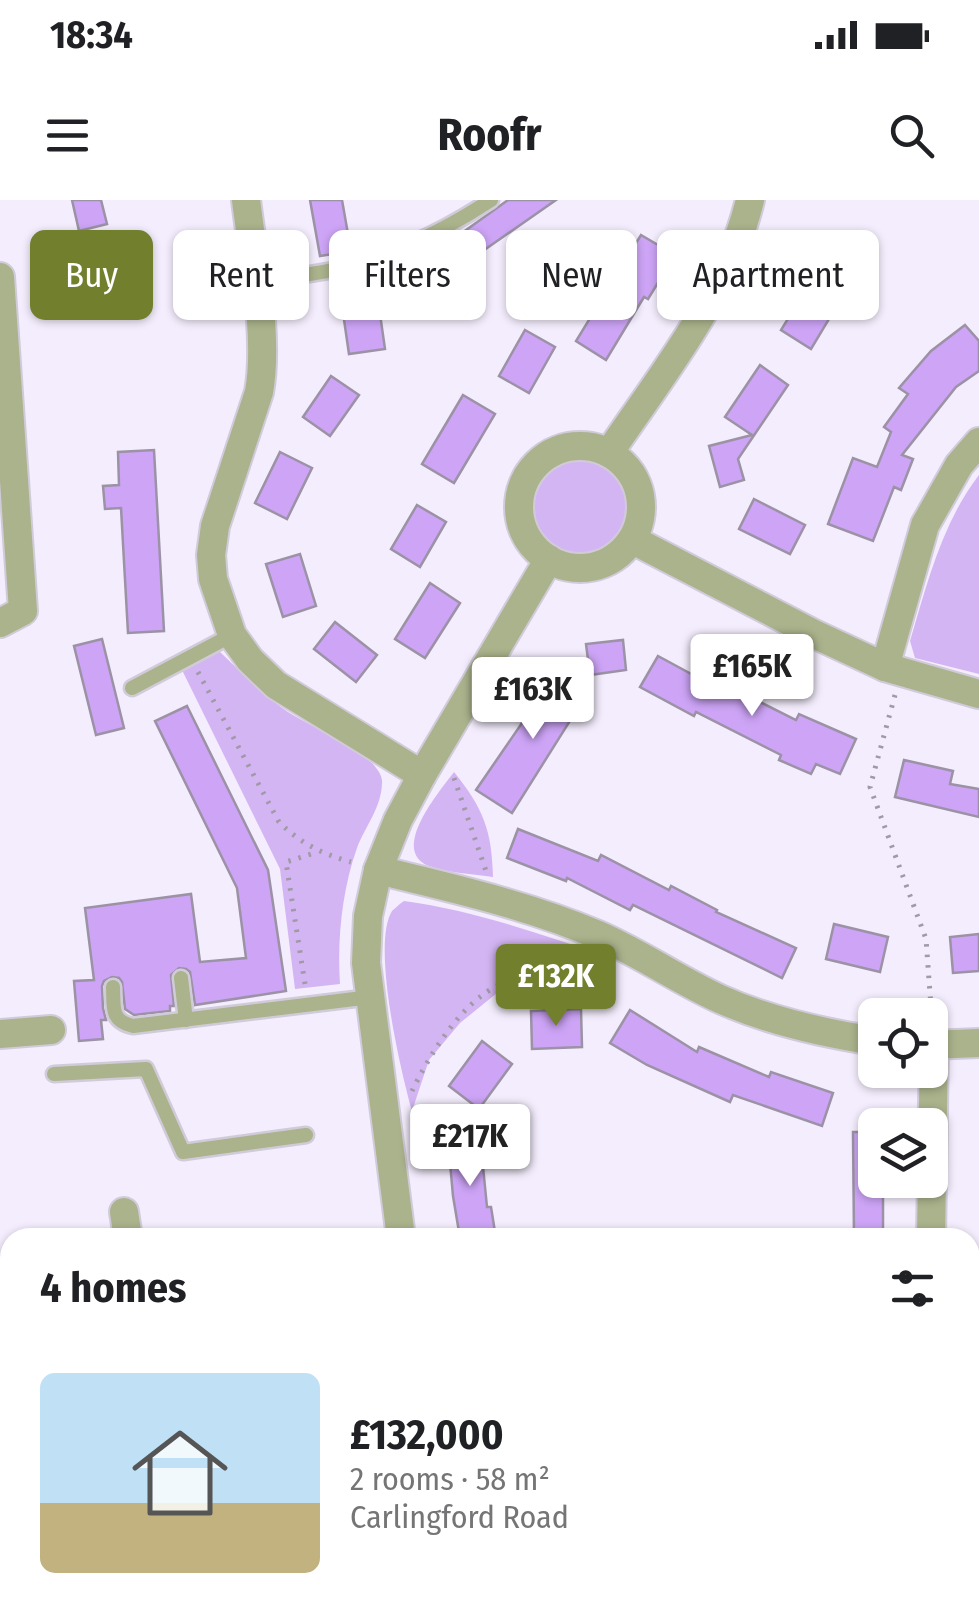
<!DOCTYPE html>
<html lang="en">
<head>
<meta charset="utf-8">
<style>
	body { margin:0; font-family:"Fira Sans Condensed",sans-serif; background:#f2f2f2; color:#202124; height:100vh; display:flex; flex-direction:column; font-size:38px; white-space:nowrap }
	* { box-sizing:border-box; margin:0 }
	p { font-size:32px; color:#757577 }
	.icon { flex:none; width:55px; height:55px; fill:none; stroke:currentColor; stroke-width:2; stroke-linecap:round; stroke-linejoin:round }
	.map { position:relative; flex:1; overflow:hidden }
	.sheet { position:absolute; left:0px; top:1028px; width:980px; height:392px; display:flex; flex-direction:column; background:#fff; border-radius:30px 30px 0 0; box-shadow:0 2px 8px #0004 }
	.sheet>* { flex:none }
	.banner { position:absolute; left:30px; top:30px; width:920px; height:90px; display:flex; gap:20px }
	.fabs { position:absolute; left:858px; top:798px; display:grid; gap:20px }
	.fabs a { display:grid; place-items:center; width:90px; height:90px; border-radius:15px; background:#fff; box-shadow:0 2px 8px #0004; font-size:50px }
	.price { position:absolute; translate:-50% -85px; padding:0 22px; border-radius:10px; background:#fff; color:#222; font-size:32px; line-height:65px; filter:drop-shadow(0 2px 5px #0008) }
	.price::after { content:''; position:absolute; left:50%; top:60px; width:30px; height:22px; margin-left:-15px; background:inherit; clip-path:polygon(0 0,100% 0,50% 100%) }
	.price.active { background:#727f2d; color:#fff }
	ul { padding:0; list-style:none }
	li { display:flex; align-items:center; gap:30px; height:250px; padding:0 40px }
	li+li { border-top:2px solid #e0e0e0 }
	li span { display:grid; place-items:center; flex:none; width:280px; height:200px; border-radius:15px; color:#555 }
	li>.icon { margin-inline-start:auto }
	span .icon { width:120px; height:120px; fill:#fffc; stroke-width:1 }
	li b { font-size:42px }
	h2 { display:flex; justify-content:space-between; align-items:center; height:120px; padding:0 40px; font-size:42px }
	.chip { padding:0 35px; border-radius:15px; background:#fff; box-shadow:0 2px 8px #0004; font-size:35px; line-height:90px }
	.chip.active { background:#727f2d; color:#fff }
	.status { display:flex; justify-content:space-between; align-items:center; height:70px; padding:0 50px; background:#fff; direction:ltr }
	.status svg { height:28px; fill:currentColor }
	header { display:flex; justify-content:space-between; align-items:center; height:130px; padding:0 40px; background:#fff; font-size:45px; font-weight:700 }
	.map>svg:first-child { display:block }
	.green { fill:#d4b5f3 }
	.building { fill:#cda4f6; stroke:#9b92a5; stroke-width:2.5 }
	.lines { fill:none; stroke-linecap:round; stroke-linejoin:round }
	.lane-casing { stroke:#d1cbd9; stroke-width:19 }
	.street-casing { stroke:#d1cbd9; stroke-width:32 }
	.path { stroke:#a09aa7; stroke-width:5; stroke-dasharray:2.5 8; stroke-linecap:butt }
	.lane { stroke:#aab38c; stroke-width:14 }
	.street { stroke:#aab38c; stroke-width:28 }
</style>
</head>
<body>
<div class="status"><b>18:34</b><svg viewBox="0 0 49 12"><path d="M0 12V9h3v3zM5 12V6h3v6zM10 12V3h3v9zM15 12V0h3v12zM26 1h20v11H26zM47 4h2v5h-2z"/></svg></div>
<header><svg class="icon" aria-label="menu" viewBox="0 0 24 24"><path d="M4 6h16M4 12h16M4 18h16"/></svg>Roofr<svg class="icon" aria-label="search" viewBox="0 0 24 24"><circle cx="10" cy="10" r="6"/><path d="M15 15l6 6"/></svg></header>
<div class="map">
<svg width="979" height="1419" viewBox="0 0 979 1419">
	<rect width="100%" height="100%" fill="#f4edfd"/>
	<g class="green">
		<circle cx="583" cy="309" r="49"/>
		<path d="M979,275v199l-64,-16 -5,-17c17,-57 32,-118 69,-166z"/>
		<path d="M219,451c22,21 44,44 69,61 26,16 64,31 85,52 5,6 10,12 9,20 -1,24 -17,43 -25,64 -15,42 -20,92 -17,136l-45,5 -15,-120 -98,-199z"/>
		<path d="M454,572c29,36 38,58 39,105 -19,-3 -47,-4 -64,-11 -40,-16 11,-75 25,-94z"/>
		<path d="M404,701c73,10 143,35 213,59l-77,17 -43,16 -37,30 -31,37 -17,51c-11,-39 -41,-166 -20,-200 1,-1 10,-9 12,-10z"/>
		<rect x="970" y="1178" width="9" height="69"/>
	</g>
	<g class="building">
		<path d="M72,0h29l6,24 -28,7z"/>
		<path d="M310,0h32l9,51 -31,5z"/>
		<path d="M508,0h48l-89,62 -12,-24z"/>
		<path d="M641,35l34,20 -27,44 -4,-2 -38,63 -30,-19z"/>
		<path d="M808,86l30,18 -27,45 -30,-19z"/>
		<path d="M377,93l8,56 -36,5 -8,-55z"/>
		<path d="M965,125l14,16v30l-23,16 -54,68 11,4 -12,31 -7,-3 -21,54 -45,-17 25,-66 24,9 14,-35 -7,-5 24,-33 -9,-6 32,-37z"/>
		<path d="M525,130l30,17 -26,46 -30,-17z"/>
		<path d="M760,165l28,20 -50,74 6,21 -24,7 -11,-41 43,-11 -27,-18z"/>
		<path d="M331,176l28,19 -29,41 -27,-19z"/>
		<path d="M463,195l32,19 -41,69 -32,-19z"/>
		<path d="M154,250l10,181 -36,2 -7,-125 -16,1 -2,-23 16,-1 -1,-33z"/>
		<path d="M280,252l32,16 -25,51 -32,-16z"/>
		<path d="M754,299l51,26 -15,29 -51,-25z"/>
		<path d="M417,305l29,17 -26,45 -29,-18z"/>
		<path d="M300,354l16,52 -33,11 -17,-53z"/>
		<path d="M430,383l30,20 -35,55 -30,-19z"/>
		<path d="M335,422l42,33 -21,27 -42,-33z"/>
		<path d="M102,439l22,89 -28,7 -22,-89z"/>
		<path d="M623,440l3,30 -36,5 -4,-31z"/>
		<path d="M658,456l76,41 4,-6 58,29 3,-6 57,25 -16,35 -24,-10 -5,10 -32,-14 2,-5 -85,-43 -2,4 -54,-29z"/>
		<path d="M559,469l31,20 -78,124 -36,-23z"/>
		<path d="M187,506l81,164 18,121 -91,14 -5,-33 -4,-3 -7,-1 -8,7 3,31h-4v5l-36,4 -9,-6 -3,-27 -3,-4 -7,-1 -8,4 -2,5 1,22 3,12h-5l2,19 -24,2 -5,-60 20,-1 -9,-72 106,-14 9,68 46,-4 -9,-70 -82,-167z"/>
		<path d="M904,560l49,11 -3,13 29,5v28l-84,-20z"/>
		<path d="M518,629l80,32 3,-6 68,35 2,-4 46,24 -1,2 80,36 -14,30 -149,-73 -3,5 -63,-32 -1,3 -59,-23z"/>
		<path d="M834,724l54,13 -8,35 -54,-13z"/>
		<path d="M979,734v37l-26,2 -3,-36z"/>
		<path d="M581,809l1,38 -50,2 -1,-38z"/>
		<path d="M630,810l67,42 2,-5 70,30 2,-5 62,21 -11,33 -89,-31 -3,7 -83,-37 -37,-22z"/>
		<path d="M482,841l30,23 -33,45 -30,-23z"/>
		<path d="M853,932h22v48h8v58h-29z"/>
		<path d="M480,936l7,71h4l5,31h-36l-7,-42 -5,-56z"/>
	</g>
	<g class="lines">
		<defs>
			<g id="lane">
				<path d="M256,80c29,-3 58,-5 86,-12 54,-14 102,-37 149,-68"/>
				<path d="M132,488l100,-53"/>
				<path d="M181,778l5,42"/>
				<path d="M113,787c1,20 -3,34 20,39l238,-29"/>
				<path d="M54,874l92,-5 37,83 123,-17"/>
			</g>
			<g id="street">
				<path d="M246,0c7,57 23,137 13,192l-44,134 -4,29 2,24 19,56 18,25 26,25 146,90"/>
				<path d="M0,77l23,334 -23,12"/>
				<circle cx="580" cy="307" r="61"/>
				<path d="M609,253c54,-80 118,-158 141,-253"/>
				<path d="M633,340l181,94 71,33 94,27"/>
				<path d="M885,467l40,-142 34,-60 20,-23"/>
				<path d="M378,670c74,18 149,35 220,65 42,18 80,45 122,64 49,22 103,34 155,42"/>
				<path d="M0,834l51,-4"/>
				<path d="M930,845l49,-2"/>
				<path d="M124,1012l4,26"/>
				<path d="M401,1038l-35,-275 2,-47 10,-46 20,-50 24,-45 127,-216"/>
				<path d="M931,1038l3,-193"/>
				<path d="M970,1154h9"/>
				<path d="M0,1231l10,-4"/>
				<path d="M970,1269h9"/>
				<path d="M209,1410l2,9"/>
				<path d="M451,1410l1,9"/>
			</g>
		</defs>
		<use href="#lane" class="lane-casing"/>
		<use href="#street" class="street-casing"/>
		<g class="path">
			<path d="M198,472l81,150c21,21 43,32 72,40"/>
			<path d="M895,495l-25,92 56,152 6,81"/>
			<path d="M454,578l32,93"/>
			<path d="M305,784l-19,-122 32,-10"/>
			<path d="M412,891c18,-37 50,-90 89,-107 27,-11 56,-16 84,-22"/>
			<path d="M970,1095l9,8"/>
		</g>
		<use href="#lane" class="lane"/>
		<use href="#street" class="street"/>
	</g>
</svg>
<div class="fabs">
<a><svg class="icon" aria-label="locate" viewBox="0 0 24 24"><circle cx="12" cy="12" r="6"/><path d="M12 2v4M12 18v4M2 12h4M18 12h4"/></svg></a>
<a><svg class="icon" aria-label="layers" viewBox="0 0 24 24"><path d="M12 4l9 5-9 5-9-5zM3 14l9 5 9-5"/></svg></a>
</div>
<b class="price" style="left:752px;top:519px">£165K</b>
<b class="price" style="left:533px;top:542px">£163K</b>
<b class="price active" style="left:556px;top:829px">£132K</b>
<b class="price" style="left:470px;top:989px">£217K</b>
<div class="banner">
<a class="chip active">Buy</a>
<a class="chip">Rent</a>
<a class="chip">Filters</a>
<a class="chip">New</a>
<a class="chip">Apartment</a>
</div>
<section class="sheet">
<h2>4 homes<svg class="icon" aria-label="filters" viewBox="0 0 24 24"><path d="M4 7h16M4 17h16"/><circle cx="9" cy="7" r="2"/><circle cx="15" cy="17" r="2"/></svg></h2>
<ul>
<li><span style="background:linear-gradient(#bfe0f5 65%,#c2b280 0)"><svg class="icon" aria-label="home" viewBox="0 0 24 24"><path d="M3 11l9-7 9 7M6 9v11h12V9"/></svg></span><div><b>£132,000</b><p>2 rooms · 58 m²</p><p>Carlingford Road</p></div></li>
</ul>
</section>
</div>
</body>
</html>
